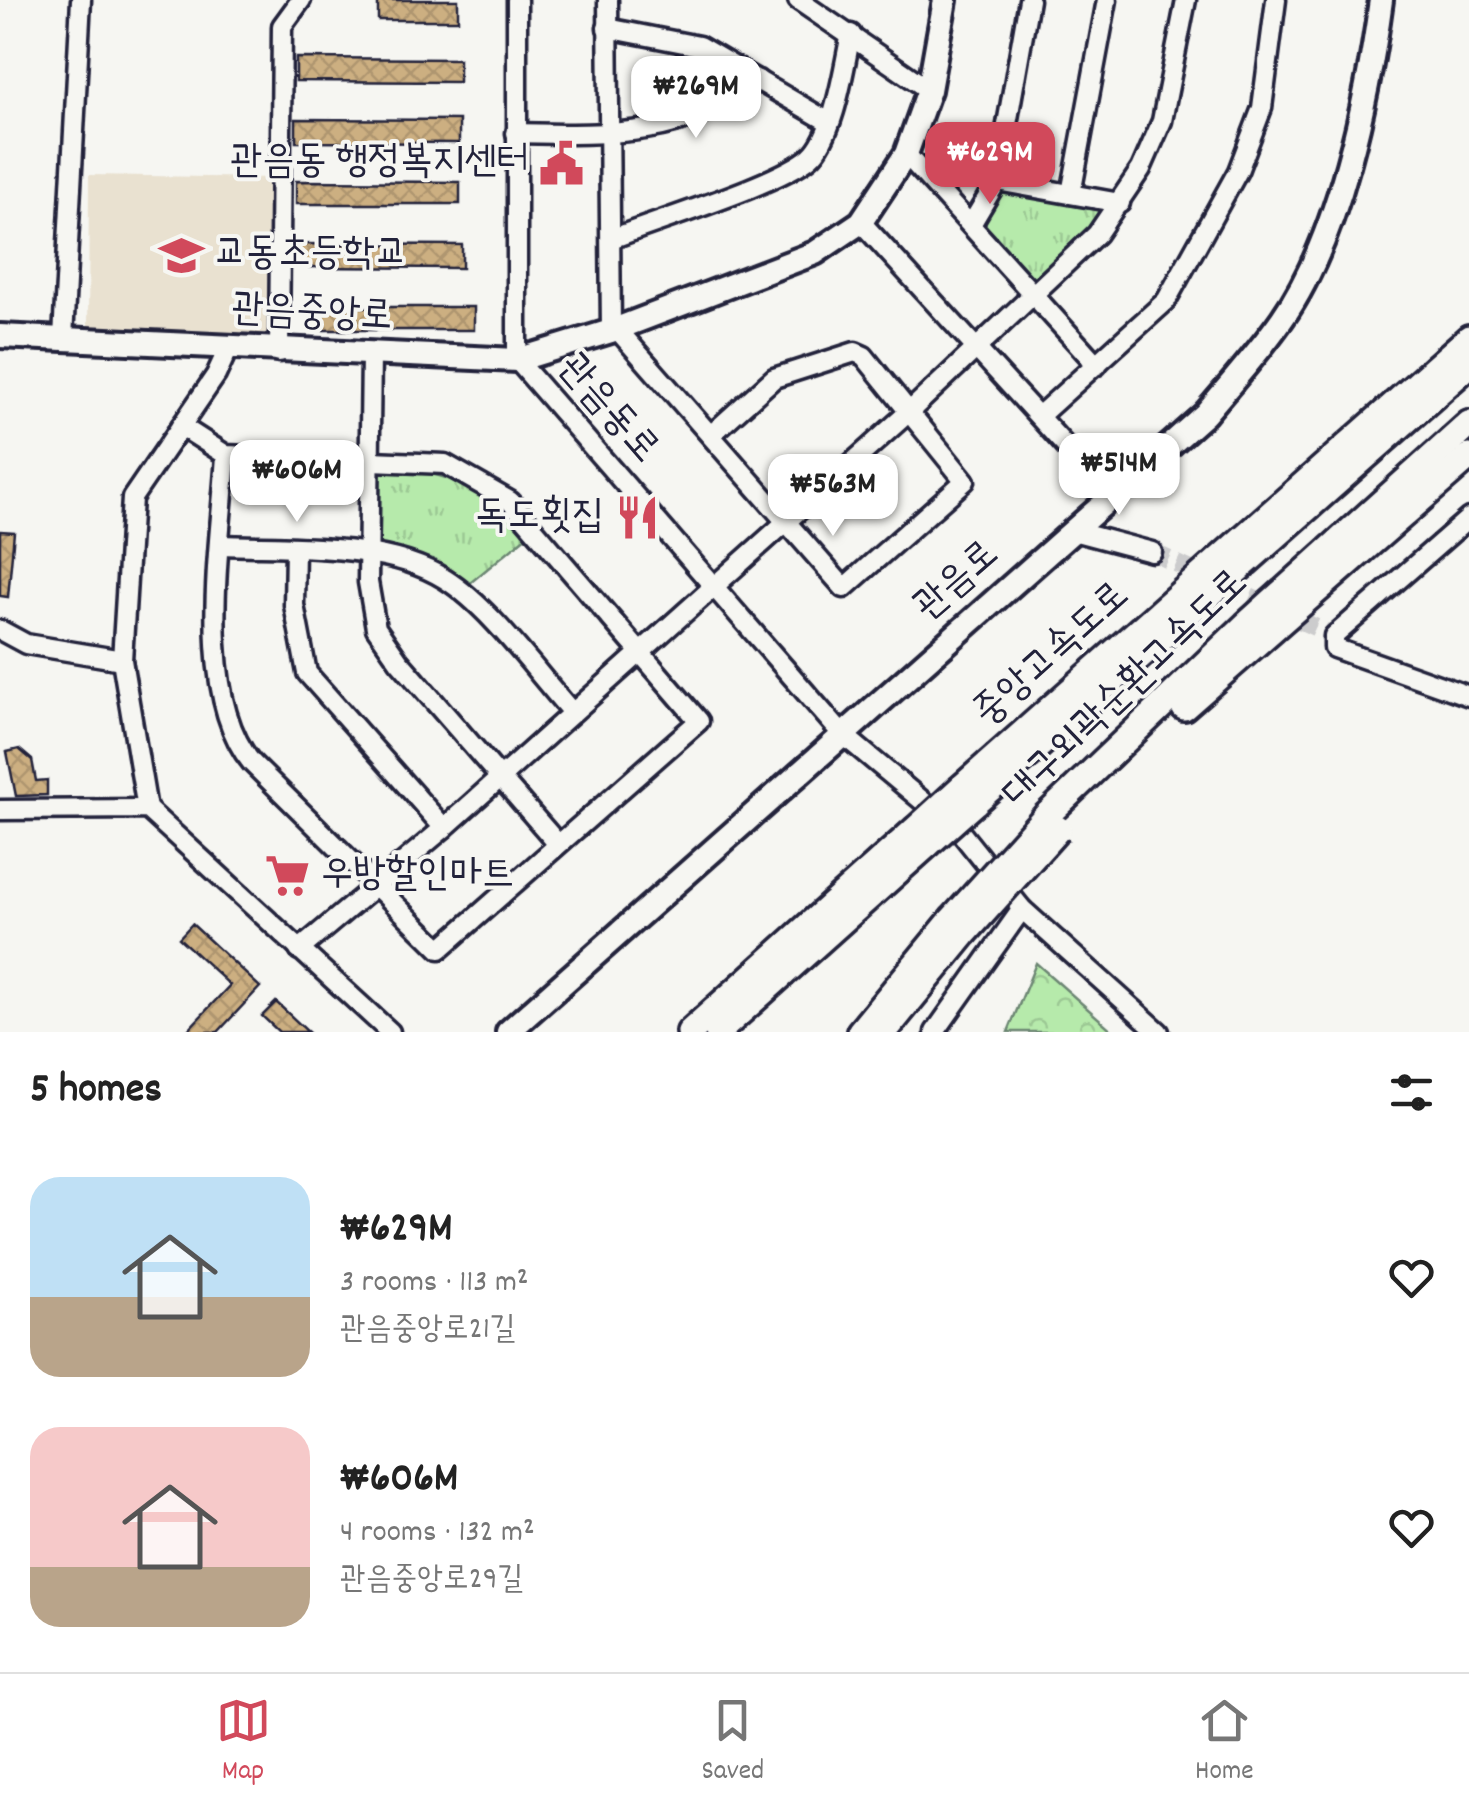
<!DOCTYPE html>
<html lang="en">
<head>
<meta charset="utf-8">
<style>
	body { margin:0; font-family:Dekko,"Poor Story",sans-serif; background:#f6f6f6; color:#222; height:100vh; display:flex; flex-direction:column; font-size:38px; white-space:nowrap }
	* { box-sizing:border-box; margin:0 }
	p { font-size:32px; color:#767676 }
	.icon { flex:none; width:55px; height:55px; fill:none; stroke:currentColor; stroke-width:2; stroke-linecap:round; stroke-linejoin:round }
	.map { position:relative; height:1032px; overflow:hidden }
	.panel { display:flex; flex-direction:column; background:#fff; flex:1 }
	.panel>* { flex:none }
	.price { position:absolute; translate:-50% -85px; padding:0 22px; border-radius:20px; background:#fff; color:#222; font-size:32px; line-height:65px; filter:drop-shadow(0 2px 5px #0008) }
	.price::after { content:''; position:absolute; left:50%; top:60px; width:30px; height:22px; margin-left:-15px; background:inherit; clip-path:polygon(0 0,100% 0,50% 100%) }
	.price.current { background:#d1495b; color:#fff }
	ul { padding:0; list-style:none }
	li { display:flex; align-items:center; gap:30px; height:250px; padding:0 30px }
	li span { display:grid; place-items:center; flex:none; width:280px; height:200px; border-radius:30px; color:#555 }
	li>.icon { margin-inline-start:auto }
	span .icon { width:120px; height:120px; fill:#fffc; stroke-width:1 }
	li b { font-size:42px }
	h2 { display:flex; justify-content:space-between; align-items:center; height:120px; padding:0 30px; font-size:42px }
	.tabs { display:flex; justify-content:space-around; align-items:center; height:140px; border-top:2px solid #e0e0e0; background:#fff; font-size:28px; color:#767676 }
	.tabs a { display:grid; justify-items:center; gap:5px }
	.tabs .current { color:#d1495b }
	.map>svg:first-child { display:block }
	.built { fill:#e9e1d0 }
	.grass { fill:url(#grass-tufts); stroke:#6c8673; stroke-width:2.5 }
	.forest { fill:url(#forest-crowns); stroke:#6c8673; stroke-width:2.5 }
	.building { fill:url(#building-cross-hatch); stroke:#22223b; stroke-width:2.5 }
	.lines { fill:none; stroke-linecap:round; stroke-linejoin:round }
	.minor-tunnel { stroke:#cccccd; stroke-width:18; stroke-dasharray:18 9; stroke-linecap:butt }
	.minor-casing { stroke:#22223b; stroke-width:25 }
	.major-casing { stroke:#22223b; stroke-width:30 }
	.highway-casing { stroke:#22223b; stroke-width:32 }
	.minor { stroke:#f6f6f2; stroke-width:18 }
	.major { stroke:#f6f6f2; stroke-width:22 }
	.highway { stroke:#f6f6f2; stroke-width:25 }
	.highway-bridge-casing { stroke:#22223b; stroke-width:32; stroke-linecap:butt }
	.highway-bridge { stroke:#f6f6f2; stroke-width:25 }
	.labels { text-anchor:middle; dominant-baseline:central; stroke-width:8; stroke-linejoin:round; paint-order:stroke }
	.poi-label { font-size:40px; fill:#22223b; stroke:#f6f6f2; text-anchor:end }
	.street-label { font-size:40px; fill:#22223b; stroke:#f6f6f2 }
</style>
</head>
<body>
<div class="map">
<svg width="1469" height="1032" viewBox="0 0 1469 1032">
	<defs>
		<pattern id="grass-tufts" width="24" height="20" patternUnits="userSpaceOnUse" patternTransform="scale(2.5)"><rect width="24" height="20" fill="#b6eaab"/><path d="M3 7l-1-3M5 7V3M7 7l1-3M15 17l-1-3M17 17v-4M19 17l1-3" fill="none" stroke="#9cc894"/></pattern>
		<pattern id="forest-crowns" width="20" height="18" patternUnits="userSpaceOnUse" patternTransform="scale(2.5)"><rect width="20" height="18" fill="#b6eaab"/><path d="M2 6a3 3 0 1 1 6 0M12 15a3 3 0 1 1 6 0" fill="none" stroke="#9cc894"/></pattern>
		<pattern id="building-cross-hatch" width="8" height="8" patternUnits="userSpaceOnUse" patternTransform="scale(2.5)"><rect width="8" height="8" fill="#ccaf81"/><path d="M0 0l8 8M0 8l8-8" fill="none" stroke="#af9670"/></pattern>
	</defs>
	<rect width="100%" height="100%" fill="#f6f6f2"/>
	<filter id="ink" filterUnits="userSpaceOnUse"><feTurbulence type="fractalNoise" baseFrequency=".01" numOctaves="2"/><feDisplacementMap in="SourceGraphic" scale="20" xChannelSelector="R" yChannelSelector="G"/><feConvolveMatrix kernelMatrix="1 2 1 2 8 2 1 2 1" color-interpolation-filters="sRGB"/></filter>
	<g filter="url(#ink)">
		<path class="built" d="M89,175l185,3v157l-186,-2z"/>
		<g class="grass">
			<path d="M1006,187l92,18 4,15 -58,59h-14l-46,-48v-13z"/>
			<path d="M383,467c62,3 103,22 145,68l-64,53 -84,-39 -7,-7 2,-64z"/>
		</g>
		<path class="forest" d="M1036,963l78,69h-106z"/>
		<g class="building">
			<rect x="378" y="0" width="80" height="20"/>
			<path d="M296,58l163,1v23l-163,-1z"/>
			<path d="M296,119l163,1v23l-163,-1z"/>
			<path d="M296,181l164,1v22h-164z"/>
			<path d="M299,244l163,1v23l-163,-1z"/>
			<rect x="311" y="307" width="163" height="23"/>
			<path d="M0,531l14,1 -6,65 -8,-1z"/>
			<path d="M19,749l13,11 4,21 11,-1v15l-31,1 -9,-44z"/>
			<path d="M192,924l68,63 -42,45h-32l44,-47 -51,-47z"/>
			<path d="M276,1002l32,30h-29l-17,-16z"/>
		</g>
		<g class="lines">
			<path class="minor-tunnel" d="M1152,552l182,84"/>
			<defs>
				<g id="minor">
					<path d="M517,0v360l324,373 120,100 61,76 137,123"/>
					<path d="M608,0l3,331"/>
					<path d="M798,0l131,90"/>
					<path d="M607,28l92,18 130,76"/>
					<path d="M516,133c87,2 172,6 242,-53"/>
					<path d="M906,154l191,211"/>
					<path d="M997,181l123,22"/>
					<path d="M1071,194l36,-194"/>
					<path d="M861,222l251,275"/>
					<path d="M972,223l25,-42 32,-181"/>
					<path d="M611,239c45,-18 168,-55 199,-82 25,-22 34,-91 41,-123"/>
					<path d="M617,329l227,259 121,-107 -101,-125 -9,-4 -81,26 -62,56"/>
					<path d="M63,338l18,-338"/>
					<path d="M279,352l3,-326 19,-26"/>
					<path d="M371,355l-3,227 8,46 23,33 158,182"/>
					<path d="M1039,416l127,-115 72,-130 24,-63 14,-108"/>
					<path d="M181,426l45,29 219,9 65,37 189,220 -259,228 -188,-186c-58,-69 -31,-221 -26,-308"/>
					<path d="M1469,518l-135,118v12l135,48"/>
					<path d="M1073,531l79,21"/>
					<path d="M221,545c68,3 166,-3 224,34 46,29 90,92 127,133"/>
					<path d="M295,549l-1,56 13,68 137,155"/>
					<path d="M0,630l26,14 96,16"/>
					<path d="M147,809l-25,-149 10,-162 84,-123 12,-26"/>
					<path d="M0,810l147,-1 243,223"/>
					<path d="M299,950l145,-122 466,-417 187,-177 44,-65 21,-48 24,-121"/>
					<path d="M935,1032l87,-123"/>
				</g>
				<g id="major">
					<path d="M0,336l517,24 94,-29 204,-78 46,-31 45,-68 23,-64 16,-90"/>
					<path d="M508,1032l697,-618c26,-31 54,-62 77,-95 57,-81 86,-222 99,-319"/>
				</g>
				<g id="highway">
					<path d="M1184,707l285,-250"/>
					<path d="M961,788l508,-450"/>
					<path d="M974,803l495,-438"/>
					<path d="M1047,815l199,-190 223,-201"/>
					<path d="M690,1032l225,-202"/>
					<path d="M718,1032l210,-188"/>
					<path d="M860,1032l92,-112"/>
					<path d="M884,1032l80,-98"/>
				</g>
			</defs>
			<use href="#minor" class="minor-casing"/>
			<use href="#major" class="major-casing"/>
			<use href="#highway" class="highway-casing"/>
			<use href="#minor" class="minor"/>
			<use href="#major" class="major"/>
			<use href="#highway" class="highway"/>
			<defs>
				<g id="highway-bridge">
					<path d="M915,830l46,-42"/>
					<path d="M928,844l46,-41"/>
					<path d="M952,920l95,-105"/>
					<path d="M964,934l94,-105"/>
				</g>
			</defs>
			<use href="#highway-bridge" class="highway-bridge-casing"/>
			<use href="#highway-bridge" class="highway-bridge"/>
		</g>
	</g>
	<defs>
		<symbol id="civic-bare" viewBox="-9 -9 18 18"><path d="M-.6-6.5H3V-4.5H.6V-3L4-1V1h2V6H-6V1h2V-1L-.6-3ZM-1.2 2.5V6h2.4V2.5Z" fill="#d1495b" stroke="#f6f6f2" stroke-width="2.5" paint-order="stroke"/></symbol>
		<symbol id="school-bare" viewBox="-9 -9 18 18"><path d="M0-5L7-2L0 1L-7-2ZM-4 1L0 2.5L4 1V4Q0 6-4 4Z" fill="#d1495b" stroke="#f6f6f2" stroke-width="2.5" paint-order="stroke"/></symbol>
		<symbol id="restaurant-bare" viewBox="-9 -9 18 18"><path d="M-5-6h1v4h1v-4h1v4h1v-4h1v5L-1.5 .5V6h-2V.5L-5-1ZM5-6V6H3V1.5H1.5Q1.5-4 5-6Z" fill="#d1495b" stroke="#f6f6f2" stroke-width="2.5" paint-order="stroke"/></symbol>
		<symbol id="supermarket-bare" viewBox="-9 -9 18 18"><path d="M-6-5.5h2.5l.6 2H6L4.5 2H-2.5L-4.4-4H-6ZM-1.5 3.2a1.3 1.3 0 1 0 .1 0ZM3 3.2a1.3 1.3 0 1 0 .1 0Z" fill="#d1495b" stroke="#f6f6f2" stroke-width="2.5" paint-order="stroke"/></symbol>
	</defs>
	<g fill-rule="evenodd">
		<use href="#civic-bare" x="530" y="132" width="63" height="63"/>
		<use href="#school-bare" x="150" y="224" width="63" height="63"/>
		<use href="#restaurant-bare" x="606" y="486" width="63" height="63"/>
		<use href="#supermarket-bare" x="256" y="844" width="63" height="63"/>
	</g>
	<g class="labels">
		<g class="poi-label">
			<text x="529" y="163">관음동 행정복지센터</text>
			<text x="214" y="255" text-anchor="start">교동초등학교</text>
			<text x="604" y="518">독도횟집</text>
			<text x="321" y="876" text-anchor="start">우방할인마트</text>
		</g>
		<g class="street-label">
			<text transform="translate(312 315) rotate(3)">관음중앙로</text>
			<text transform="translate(607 410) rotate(49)">관음동로</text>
			<text transform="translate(958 582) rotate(-41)">관음로</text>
			<text transform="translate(1053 656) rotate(-42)">중앙고속도로</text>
			<text transform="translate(1127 690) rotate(-44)">대구외곽순환고속도로</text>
		</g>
	</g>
</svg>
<b class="price" style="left:696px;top:141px">₩269M</b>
<b class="price current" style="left:990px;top:207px">₩629M</b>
<b class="price" style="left:1119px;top:518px">₩514M</b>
<b class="price" style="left:297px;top:525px">₩606M</b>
<b class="price" style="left:833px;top:539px">₩563M</b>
</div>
<section class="panel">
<h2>5 homes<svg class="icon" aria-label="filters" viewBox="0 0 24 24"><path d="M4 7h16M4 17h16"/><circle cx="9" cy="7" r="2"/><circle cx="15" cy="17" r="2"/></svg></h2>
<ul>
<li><span style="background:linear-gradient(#bfe0f5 60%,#b9a48a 0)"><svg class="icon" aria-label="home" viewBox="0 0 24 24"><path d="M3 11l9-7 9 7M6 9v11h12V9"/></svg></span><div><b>₩629M</b><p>3 rooms · 113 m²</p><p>관음중앙로21길</p></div><svg class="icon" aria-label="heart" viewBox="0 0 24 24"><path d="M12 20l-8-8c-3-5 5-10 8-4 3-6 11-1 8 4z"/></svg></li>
<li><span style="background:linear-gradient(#f6c9c9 70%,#b9a48a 0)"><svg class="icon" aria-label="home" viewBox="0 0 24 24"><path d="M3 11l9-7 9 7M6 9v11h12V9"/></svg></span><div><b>₩606M</b><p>4 rooms · 132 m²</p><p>관음중앙로29길</p></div><svg class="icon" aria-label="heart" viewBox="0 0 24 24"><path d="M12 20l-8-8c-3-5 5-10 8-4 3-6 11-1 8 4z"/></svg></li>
</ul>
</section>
<nav class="tabs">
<a class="current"><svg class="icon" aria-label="map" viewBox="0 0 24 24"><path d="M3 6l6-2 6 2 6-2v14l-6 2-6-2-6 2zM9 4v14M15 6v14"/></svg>Map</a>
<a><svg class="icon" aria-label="saved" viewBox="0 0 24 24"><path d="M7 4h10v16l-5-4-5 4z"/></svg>Saved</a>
<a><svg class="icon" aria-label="home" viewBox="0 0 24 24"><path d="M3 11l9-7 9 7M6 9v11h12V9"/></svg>Home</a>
</nav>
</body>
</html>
